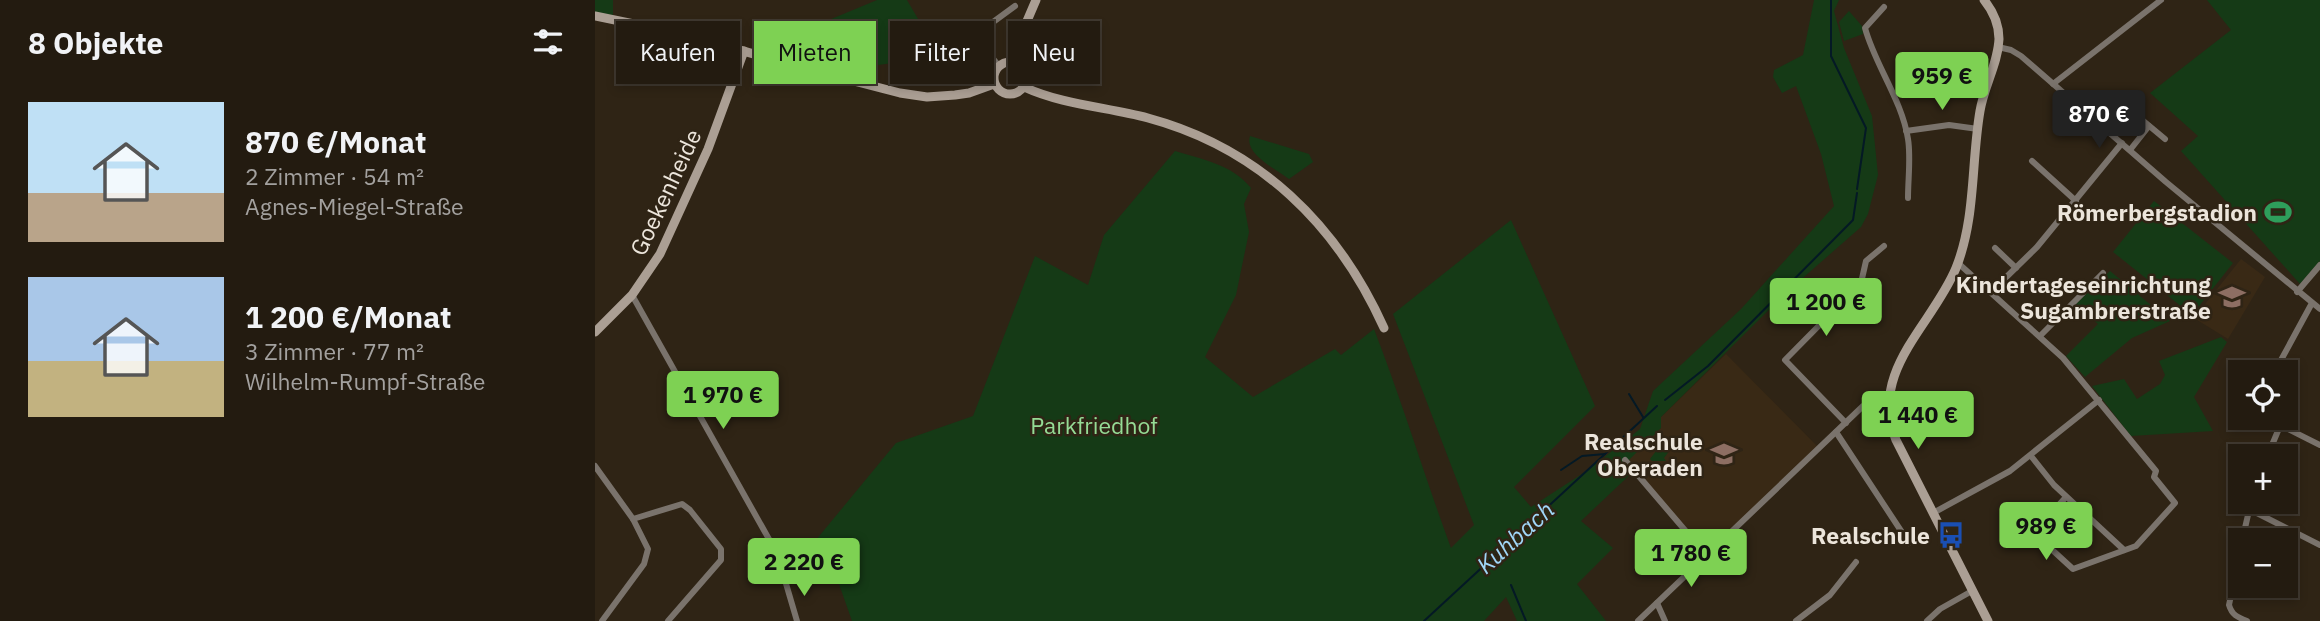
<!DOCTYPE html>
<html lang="de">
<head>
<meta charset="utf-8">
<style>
	body { margin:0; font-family:"IBM Plex Sans",sans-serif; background:#2f281e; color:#f1f3f6; height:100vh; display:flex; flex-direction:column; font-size:26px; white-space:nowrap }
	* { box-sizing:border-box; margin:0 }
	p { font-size:23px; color:#a3a19f }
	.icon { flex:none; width:38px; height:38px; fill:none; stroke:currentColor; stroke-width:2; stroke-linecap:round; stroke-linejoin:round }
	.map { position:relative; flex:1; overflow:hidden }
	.details { display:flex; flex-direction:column; background:#231b10; width:595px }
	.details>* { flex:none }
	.top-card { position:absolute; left:21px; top:21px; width:665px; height:63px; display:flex; gap:14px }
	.controls { position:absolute; left:1633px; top:360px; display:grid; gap:14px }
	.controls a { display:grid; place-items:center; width:70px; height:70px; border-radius:0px; background:#231b10; box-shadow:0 4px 10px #0003,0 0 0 2px #403930; font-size:35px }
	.price { position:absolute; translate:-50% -60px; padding:0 16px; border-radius:7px; background:#7ed153; color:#111; font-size:23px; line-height:46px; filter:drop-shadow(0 2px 4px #0008) }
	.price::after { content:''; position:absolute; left:50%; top:42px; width:21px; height:16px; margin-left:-10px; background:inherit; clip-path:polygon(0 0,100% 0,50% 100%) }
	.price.active { background:#222; color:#fff }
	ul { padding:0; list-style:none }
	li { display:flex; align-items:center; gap:21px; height:175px; padding:0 28px }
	li span { display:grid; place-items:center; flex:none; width:196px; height:140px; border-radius:0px; color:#555 }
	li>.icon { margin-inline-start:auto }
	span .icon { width:84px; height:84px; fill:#fffc; stroke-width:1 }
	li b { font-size:30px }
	h2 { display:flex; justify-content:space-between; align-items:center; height:84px; padding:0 28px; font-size:30px }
	.chip { padding:0 24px; border-radius:0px; background:#231b10; box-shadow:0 4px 10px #0003,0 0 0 2px #403930; font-size:24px; line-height:63px }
	.chip.active { background:#7ed153; color:#111 }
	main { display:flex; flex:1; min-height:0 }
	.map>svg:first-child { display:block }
	.built { fill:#392915 }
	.green { fill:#153a16 }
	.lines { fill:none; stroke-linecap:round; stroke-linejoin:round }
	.stream { stroke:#041925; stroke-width:2 }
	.minor { stroke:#7a736c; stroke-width:6 }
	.secondary { stroke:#ab9f94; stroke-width:9 }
	.labels { text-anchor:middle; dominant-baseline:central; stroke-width:5; stroke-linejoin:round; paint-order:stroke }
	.street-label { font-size:23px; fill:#ece5db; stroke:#2f2415 }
	.poi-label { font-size:23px; font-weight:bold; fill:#ece5db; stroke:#2f2415; text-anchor:end }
	.park-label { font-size:23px; fill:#95db95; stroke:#2f2415 }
	.water-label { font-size:24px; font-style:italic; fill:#a0d6f7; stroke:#2f2415 }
</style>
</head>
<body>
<main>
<section class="details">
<h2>8 Objekte<svg class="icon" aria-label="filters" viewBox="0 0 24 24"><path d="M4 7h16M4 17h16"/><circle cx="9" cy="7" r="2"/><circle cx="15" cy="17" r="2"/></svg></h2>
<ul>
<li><span style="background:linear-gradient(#bfe0f5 65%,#b9a48a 0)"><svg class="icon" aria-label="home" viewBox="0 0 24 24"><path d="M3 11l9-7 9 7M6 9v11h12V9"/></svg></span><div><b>870 €/Monat</b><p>2 Zimmer · 54 m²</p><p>Agnes-Miegel-Straße</p></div></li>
<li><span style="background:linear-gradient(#a9c7e8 60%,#c2b280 0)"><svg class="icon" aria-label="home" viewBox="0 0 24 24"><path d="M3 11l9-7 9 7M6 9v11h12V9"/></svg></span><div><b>1 200 €/Monat</b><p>3 Zimmer · 77 m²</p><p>Wilhelm-Rumpf-Straße</p></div></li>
</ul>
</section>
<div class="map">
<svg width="1725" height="621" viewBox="0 0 1725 621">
	<rect width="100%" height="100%" fill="#2f2415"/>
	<g class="built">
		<path d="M1646,259l24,18 -37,62 -34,-21z"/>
		<path d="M1131,354l94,95 -112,107 -80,-96 33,-32v-11z"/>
	</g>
	<g class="green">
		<path d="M0,0h18v15l-18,-3z"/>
		<path d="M282,0h30l31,53c-57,15 -95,19 -154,5l4,-21z"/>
		<path d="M1219,0h25l-5,11 10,37 28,68 6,59 -10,39 -7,13 -73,64 -127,126v11l-32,32 7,9 -55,52 32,27 -36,36 29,37h-89l-11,-24 -22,24h-632l-19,-54 -46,8 109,-132 77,-27 62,-160 53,29 16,-50 71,-84c27,8 58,14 76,37l-7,16 5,28 -13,63 -31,62 48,40 82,-48 6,6 33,-26c28,72 50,146 77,219l23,-23 -81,-211 118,-94 84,186 -81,81 17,20 57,-37 52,-41 13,-38 88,-82 93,-103 -13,-52 -25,-68 -14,7 -9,-16 1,-7 29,-15z"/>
		<path d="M1612,0h113v261l-20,23 -119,-133 17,-15 -48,-43 81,-63z"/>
		<path d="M1254,11l13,15 1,8 -19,7 -5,-19z"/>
		<path d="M655,136l59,18 4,8 -24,17c-13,-10 -45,-25 -39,-43z"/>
		<path d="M1559,201l79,62 -41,52 -79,-63z"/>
		<path d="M1515,271l60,50 -38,17 -47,39 -19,-21 32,-32 -22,-20z"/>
		<path d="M1626,337l6,5 -33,55 19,34 -82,5 -39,-50 32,-7 13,20 23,-15 5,-9 -6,-14z"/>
		<path d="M1071,438l4,12 -6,8 2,3h-14l-2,-2z"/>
	</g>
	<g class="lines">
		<g class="stream">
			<path d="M1236,0v56l35,72 -9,61"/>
			<path d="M1034,394l14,23"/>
			<path d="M1070,400l43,-34 145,-146 4,-27"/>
			<path d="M966,470l21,-14 23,-2"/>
			<path d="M916,585l15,36"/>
			<path d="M829,621l233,-215"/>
		</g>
		<g class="minor">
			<path d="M1289,7l-19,21c10,37 37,72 43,111 3,18 0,40 0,59"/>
			<path d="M379,36l25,30"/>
			<path d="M1403,47l13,3 10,6 145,126 154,127"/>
			<path d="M344,54l35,-18 41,-30"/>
			<path d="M1458,84l108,-84"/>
			<path d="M1540,114l30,25"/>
			<path d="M1311,131l43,-6 29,4"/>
			<path d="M1535,150l19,-24"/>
			<path d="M1437,161l44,40"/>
			<path d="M1400,248l21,20"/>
			<path d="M1363,263l105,95 93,113 -2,6 21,26 -39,43 -63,23 -37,-34 1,-6 29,-32"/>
			<path d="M1396,292l46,-45 85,-104"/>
			<path d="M1702,292l23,-27"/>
			<path d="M37,295l138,246 12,29 15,51"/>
			<path d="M1445,336l63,-63"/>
			<path d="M1679,373l38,-70"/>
			<path d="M1671,418l54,27"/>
			<path d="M1251,423l-61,-63 76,-77 5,-22 18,-15"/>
			<path d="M1241,432l73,111"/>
			<path d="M1436,456l23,29 70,65"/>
			<path d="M1672,457l13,-31"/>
			<path d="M1030,460l82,96"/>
			<path d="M0,466l38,53 15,30 -4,15 -42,57"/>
			<path d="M1654,509l71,36"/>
			<path d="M1338,513l77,-42 89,-71"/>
			<path d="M38,519l49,-15 8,6 31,39v11l-53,61"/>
			<path d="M1647,541l9,-39"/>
			<path d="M1645,552l-11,53c3,10 8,12 18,16"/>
			<path d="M1062,603l8,18"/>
			<path d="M1043,621l225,-215 9,-6 15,-1"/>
			<path d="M1201,621l34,-26 26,-33"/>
			<path d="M1332,621l13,-12 32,-18"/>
		</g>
		<g class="secondary">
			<path d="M1389,0c9,11 15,24 15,39 -1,25 -15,47 -19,72 -9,52 -4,107 -24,157 -24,58 -88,103 -60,172l92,181"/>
			<path d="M0,16l97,20 96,28 112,29 27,4 28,-2 14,-2 25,-9"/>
			<circle cx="415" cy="78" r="16"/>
			<path d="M420,63l12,-42 9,-21"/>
			<path d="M429,87c39,18 83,20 124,31 111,30 189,106 236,210"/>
			<path d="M0,332l37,-37 28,-41 48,-105 36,-98"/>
		</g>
	</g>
	<defs>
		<symbol id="stadium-bare" viewBox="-9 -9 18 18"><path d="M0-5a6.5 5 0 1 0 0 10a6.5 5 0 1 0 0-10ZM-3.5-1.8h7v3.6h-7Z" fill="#2e9e5b" stroke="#2f2415" stroke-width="2.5" paint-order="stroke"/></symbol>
		<symbol id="school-bare" viewBox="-9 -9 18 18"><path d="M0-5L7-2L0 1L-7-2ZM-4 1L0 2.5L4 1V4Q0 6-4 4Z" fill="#8d6e63" stroke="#2f2415" stroke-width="2.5" paint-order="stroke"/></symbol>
		<symbol id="bus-bare" viewBox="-9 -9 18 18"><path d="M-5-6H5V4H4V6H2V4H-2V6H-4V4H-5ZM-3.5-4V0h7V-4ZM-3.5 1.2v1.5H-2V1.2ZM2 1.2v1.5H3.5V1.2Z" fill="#1a4fb4" stroke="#2f2415" stroke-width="2.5" paint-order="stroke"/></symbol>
	</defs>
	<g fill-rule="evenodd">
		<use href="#stadium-bare" x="1664" y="193" width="38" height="38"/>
		<use href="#school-bare" x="1618" y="278" width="38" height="38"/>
		<use href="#school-bare" x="1110" y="435" width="38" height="38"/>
		<use href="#bus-bare" x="1337" y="516" width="38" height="38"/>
	</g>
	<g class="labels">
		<g class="street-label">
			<text transform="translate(70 192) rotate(-65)">Goekenheide</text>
		</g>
		<g class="poi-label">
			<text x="1662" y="212">Römerbergstadion</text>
			<text x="1616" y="284">Kindertageseinrichtung<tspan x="1616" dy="26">Sugambrerstraße</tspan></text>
			<text x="1108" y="441">Realschule<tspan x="1108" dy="26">Oberaden</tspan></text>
			<text x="1335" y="535">Realschule</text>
		</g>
		<g class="park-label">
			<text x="499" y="425">Parkfriedhof</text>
		</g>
		<g class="water-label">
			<text transform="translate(920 537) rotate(-42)">Kuhbach</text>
		</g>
	</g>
</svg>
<div class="controls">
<a><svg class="icon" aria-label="locate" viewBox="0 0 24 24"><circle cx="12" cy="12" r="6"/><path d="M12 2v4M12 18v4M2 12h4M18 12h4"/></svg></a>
<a>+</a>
<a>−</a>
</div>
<b class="price" style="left:1347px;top:112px">959 €</b>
<b class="price active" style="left:1504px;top:150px">870 €</b>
<b class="price" style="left:1231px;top:338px">1 200 €</b>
<b class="price" style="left:128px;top:431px">1 970 €</b>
<b class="price" style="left:1323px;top:451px">1 440 €</b>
<b class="price" style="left:1451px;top:562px">989 €</b>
<b class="price" style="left:1096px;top:589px">1 780 €</b>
<b class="price" style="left:209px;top:598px">2 220 €</b>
<div class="top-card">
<a class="chip">Kaufen</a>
<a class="chip active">Mieten</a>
<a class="chip">Filter</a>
<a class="chip">Neu</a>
</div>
</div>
</main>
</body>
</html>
